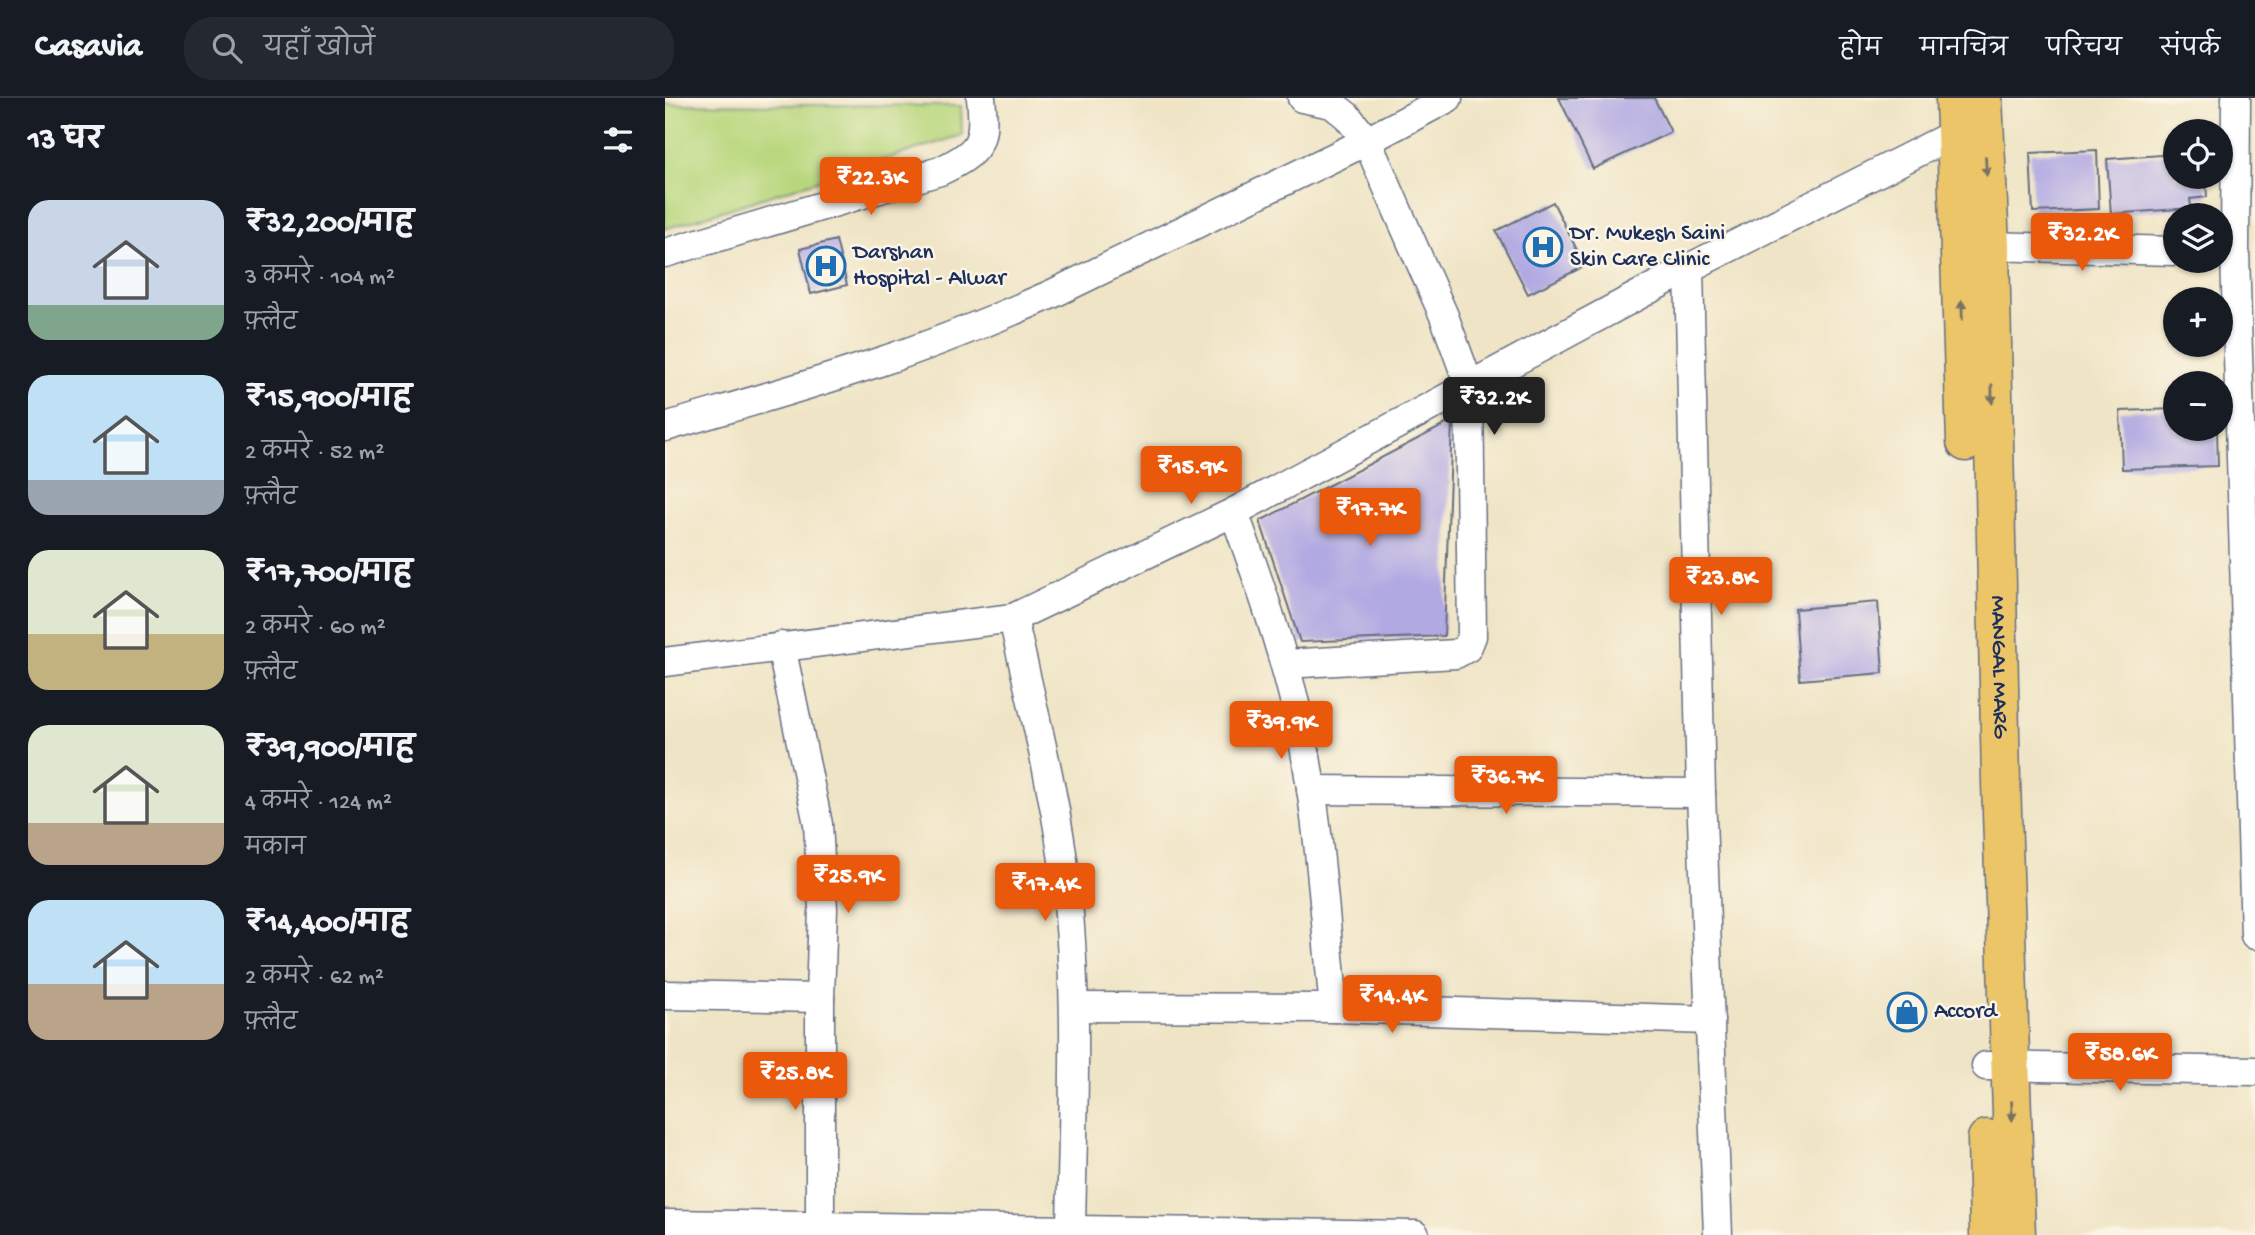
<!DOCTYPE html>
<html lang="hi">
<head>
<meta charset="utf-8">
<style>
	body { margin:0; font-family:"Gochi Hand","Playpen Sans Deva",sans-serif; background:#242831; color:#f1f3f6; height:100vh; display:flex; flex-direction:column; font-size:26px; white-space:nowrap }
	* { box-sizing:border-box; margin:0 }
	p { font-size:23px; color:#9ea1a6 }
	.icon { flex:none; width:38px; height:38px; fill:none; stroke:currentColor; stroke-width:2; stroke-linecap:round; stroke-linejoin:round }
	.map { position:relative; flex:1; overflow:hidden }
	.drawer { display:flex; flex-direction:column; background:#171b24; width:665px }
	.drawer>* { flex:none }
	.buttons { position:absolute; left:1498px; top:21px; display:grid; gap:14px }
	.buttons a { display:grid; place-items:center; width:70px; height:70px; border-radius:50%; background:#171b24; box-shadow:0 2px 5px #0004; font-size:35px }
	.price { position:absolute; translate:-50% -60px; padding:0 16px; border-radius:7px; background:#ea580c; color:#fff; font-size:23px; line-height:46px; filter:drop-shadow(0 2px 4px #0008) }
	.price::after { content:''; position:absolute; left:50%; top:42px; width:21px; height:16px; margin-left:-10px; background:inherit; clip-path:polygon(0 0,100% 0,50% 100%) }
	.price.active { background:#222; color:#fff }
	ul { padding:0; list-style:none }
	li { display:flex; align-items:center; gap:21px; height:175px; padding:0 28px }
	li span { display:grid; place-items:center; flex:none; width:196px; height:140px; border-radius:21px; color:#555 }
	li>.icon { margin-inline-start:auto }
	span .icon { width:84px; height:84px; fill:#fffc; stroke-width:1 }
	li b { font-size:30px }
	h2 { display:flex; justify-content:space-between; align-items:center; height:84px; padding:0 28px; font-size:30px }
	header { display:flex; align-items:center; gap:42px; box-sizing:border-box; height:98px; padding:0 35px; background:#171b24; border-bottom:2px solid #363941 }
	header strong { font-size:33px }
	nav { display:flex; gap:38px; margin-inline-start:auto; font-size:24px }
	.search { width:490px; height:63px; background:#242831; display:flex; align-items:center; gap:18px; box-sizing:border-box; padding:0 24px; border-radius:28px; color:#9ea1a6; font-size:26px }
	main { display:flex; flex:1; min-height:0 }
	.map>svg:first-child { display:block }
	.green { fill:#b8d77d; stroke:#6a836e; stroke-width:2 }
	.building { fill:#b1a9e2 }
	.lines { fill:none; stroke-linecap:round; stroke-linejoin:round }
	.minor-casing { stroke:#656e82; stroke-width:31 }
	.primary-casing { stroke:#656e82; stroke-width:41 }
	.minor { stroke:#fff; stroke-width:28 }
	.primary { stroke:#ecc569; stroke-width:38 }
	.oneway { fill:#797263 }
	.labels { text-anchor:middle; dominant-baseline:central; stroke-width:5; stroke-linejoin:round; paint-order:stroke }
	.poi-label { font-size:23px; fill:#1b2f5e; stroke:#fcf5e5; text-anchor:start }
	.street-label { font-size:23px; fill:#1b2f5e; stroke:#fcf5e5 }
</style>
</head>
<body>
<header>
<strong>Casavia</strong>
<div class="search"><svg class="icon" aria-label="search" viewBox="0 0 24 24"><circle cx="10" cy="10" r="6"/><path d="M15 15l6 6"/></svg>यहाँ खोजें</div>
<nav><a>होम</a><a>मानचित्र</a><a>परिचय</a><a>संपर्क</a></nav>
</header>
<main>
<section class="drawer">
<h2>13 घर<svg class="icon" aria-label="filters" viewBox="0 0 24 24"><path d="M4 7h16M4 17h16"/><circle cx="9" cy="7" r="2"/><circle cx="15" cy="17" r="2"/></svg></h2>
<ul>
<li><span style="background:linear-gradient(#c9d6e8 75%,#7fa58c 0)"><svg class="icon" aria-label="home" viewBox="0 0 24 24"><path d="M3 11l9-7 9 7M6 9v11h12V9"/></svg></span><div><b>₹32,200/माह</b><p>3 कमरे · 104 m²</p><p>फ़्लैट</p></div></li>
<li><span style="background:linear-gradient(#bfe0f5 75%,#9aa5b1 0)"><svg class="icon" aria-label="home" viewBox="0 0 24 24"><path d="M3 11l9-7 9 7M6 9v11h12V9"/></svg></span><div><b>₹15,900/माह</b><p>2 कमरे · 52 m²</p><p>फ़्लैट</p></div></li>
<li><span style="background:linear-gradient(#dfe7d0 60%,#c2b280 0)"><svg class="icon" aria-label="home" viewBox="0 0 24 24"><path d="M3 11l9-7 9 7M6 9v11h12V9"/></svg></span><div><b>₹17,700/माह</b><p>2 कमरे · 60 m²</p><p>फ़्लैट</p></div></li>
<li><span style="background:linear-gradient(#dfe7d0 70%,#b9a48a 0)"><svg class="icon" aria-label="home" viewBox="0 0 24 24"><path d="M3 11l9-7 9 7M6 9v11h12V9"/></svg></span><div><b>₹39,900/माह</b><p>4 कमरे · 124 m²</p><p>मकान</p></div></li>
<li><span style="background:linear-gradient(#bfe0f5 60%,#b9a48a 0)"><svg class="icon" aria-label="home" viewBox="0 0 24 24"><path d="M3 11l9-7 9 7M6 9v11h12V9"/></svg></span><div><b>₹14,400/माह</b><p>2 कमरे · 62 m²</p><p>फ़्लैट</p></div></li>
</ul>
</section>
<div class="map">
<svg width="1590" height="1137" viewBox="0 0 1590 1137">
	<rect width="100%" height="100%" fill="#fcf5e5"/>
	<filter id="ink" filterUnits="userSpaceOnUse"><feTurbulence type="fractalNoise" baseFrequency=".0143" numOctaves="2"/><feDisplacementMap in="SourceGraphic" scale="14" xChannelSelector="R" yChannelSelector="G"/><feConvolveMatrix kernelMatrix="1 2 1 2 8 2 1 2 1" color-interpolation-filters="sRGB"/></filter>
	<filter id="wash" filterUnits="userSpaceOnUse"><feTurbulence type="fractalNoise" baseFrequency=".00686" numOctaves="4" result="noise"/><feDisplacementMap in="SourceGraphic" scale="28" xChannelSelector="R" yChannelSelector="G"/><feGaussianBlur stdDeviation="1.57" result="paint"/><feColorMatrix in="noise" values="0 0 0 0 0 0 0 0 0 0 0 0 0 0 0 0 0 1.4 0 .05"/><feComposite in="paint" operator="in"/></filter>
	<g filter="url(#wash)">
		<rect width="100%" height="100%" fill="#efe4c5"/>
		<path class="green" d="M0,6l296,2 1,29 -297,94z"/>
		<g id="blocks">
			<g class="building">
				<path d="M894,0h95l17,34 -78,37z"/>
				<path d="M1432,52l2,59 -66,3 -3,-59z"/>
				<path d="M1510,56v23h17l1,7 13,-1 1,14 -17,2 1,9 -80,6 -4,-55z"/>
				<path d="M888,104l32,64 -57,28 -32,-63z"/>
				<path d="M171,142l11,45 -36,9 -11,-45z"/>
				<path d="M1510,311v20h42l1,37 -96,3 -2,-58z"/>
				<path d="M787,323l-8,215 -144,6 -40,-121z"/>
				<path d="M1213,504l5,71 -83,7 -5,-71z"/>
			</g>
		</g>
	</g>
	<g filter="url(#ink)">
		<use href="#blocks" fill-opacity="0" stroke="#656e82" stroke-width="2"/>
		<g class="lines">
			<defs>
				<g id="minor">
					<path d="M1571,0l-1,154 20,683"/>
					<path d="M1325,148l185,5"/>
					<path d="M0,155l275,-82c40,-19 46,-28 41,-73"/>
					<path d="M0,329c71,-21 143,-41 214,-65 58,-19 116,-43 173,-68l315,-153 81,-43"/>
					<path d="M569,414c24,67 48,135 64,204 21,96 26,195 36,292"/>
					<path d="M348,520c19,88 43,176 53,266 13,114 7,229 5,344"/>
					<path d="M0,564l348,-44 221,-106 455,-244"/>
					<path d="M620,566l171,-10 11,-6 5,-12 -3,-251 -25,-69 -77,-175 -20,-25 -15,-12 -30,-6"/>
					<path d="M646,692l390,3"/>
					<path d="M0,897l155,3 3,-89 -5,-85 -37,-178"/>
					<path d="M410,909l259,1 376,12"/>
					<path d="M1321,968l269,5"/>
					<path d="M0,1126l750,11"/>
					<path d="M155,1127v-227"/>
					<path d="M1053,1137l-17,-442 -12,-525 267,-135"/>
				</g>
				<g id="primary">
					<path d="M1290,0l11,344"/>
					<path id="s1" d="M1318,0l7,148 11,536 15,453"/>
					<path d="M1322,1041l2,96"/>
				</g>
			</defs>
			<use href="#minor" class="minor-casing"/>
			<use href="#primary" class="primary-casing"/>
			<use href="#minor" class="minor"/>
			<use href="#primary" class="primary"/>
		</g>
		<defs><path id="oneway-solid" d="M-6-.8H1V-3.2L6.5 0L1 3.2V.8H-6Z" transform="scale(1.75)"/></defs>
		<g class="oneway">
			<use href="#oneway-solid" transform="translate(1321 68) rotate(87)"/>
			<use href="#oneway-solid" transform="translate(1297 212) rotate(-92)"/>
			<use href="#oneway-solid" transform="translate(1327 296) rotate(89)"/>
			<use href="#oneway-solid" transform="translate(1347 1013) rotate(88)"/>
		</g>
	</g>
	<defs>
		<symbol id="hospital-ring" viewBox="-11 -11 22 22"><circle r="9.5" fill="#fcf5e5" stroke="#1f6fb2" stroke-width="1.5"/><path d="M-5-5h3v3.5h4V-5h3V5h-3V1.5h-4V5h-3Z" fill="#1f6fb2"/></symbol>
		<symbol id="shop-ring" viewBox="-11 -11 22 22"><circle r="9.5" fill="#fcf5e5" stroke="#1f6fb2" stroke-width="1.5"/><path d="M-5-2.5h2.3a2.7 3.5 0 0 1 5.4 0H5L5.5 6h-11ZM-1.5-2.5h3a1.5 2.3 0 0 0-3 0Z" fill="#1f6fb2"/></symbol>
	</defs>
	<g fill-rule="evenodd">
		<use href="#hospital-ring" x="856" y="127" width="44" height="44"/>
		<use href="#hospital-ring" x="139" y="146" width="44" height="44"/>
		<use href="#shop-ring" x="1220" y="892" width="44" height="44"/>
	</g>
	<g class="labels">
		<g class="poi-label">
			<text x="905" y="136">Dr. Mukesh Saini<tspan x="905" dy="26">Skin Care Clinic</tspan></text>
			<text x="188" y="155">Darshan<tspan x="188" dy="26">Hospital - Alwar</tspan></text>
			<text x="1269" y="914">Accord</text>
		</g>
		<g class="street-label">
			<text stroke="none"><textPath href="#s1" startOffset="569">MANGAL MARG</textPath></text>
		</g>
	</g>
</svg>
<div class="buttons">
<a><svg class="icon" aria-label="locate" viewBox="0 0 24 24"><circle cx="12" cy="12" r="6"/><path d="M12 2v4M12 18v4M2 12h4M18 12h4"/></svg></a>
<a><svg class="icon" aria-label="layers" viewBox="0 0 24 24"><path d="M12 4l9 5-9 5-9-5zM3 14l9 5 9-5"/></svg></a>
<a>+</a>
<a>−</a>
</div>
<b class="price" style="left:206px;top:119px">₹22.3K</b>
<b class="price" style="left:1417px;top:175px">₹32.2K</b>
<b class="price active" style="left:829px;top:339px">₹32.2K</b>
<b class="price" style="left:526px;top:408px">₹15.9K</b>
<b class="price" style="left:705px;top:450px">₹17.7K</b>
<b class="price" style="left:1056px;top:519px">₹23.8K</b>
<b class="price" style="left:616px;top:663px">₹39.9K</b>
<b class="price" style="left:841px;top:718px">₹36.7K</b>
<b class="price" style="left:183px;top:817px">₹25.9K</b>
<b class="price" style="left:380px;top:825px">₹17.4K</b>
<b class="price" style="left:727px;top:937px">₹14.4K</b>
<b class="price" style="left:1455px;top:995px">₹58.6K</b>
<b class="price" style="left:130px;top:1014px">₹25.8K</b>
</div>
</main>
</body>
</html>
